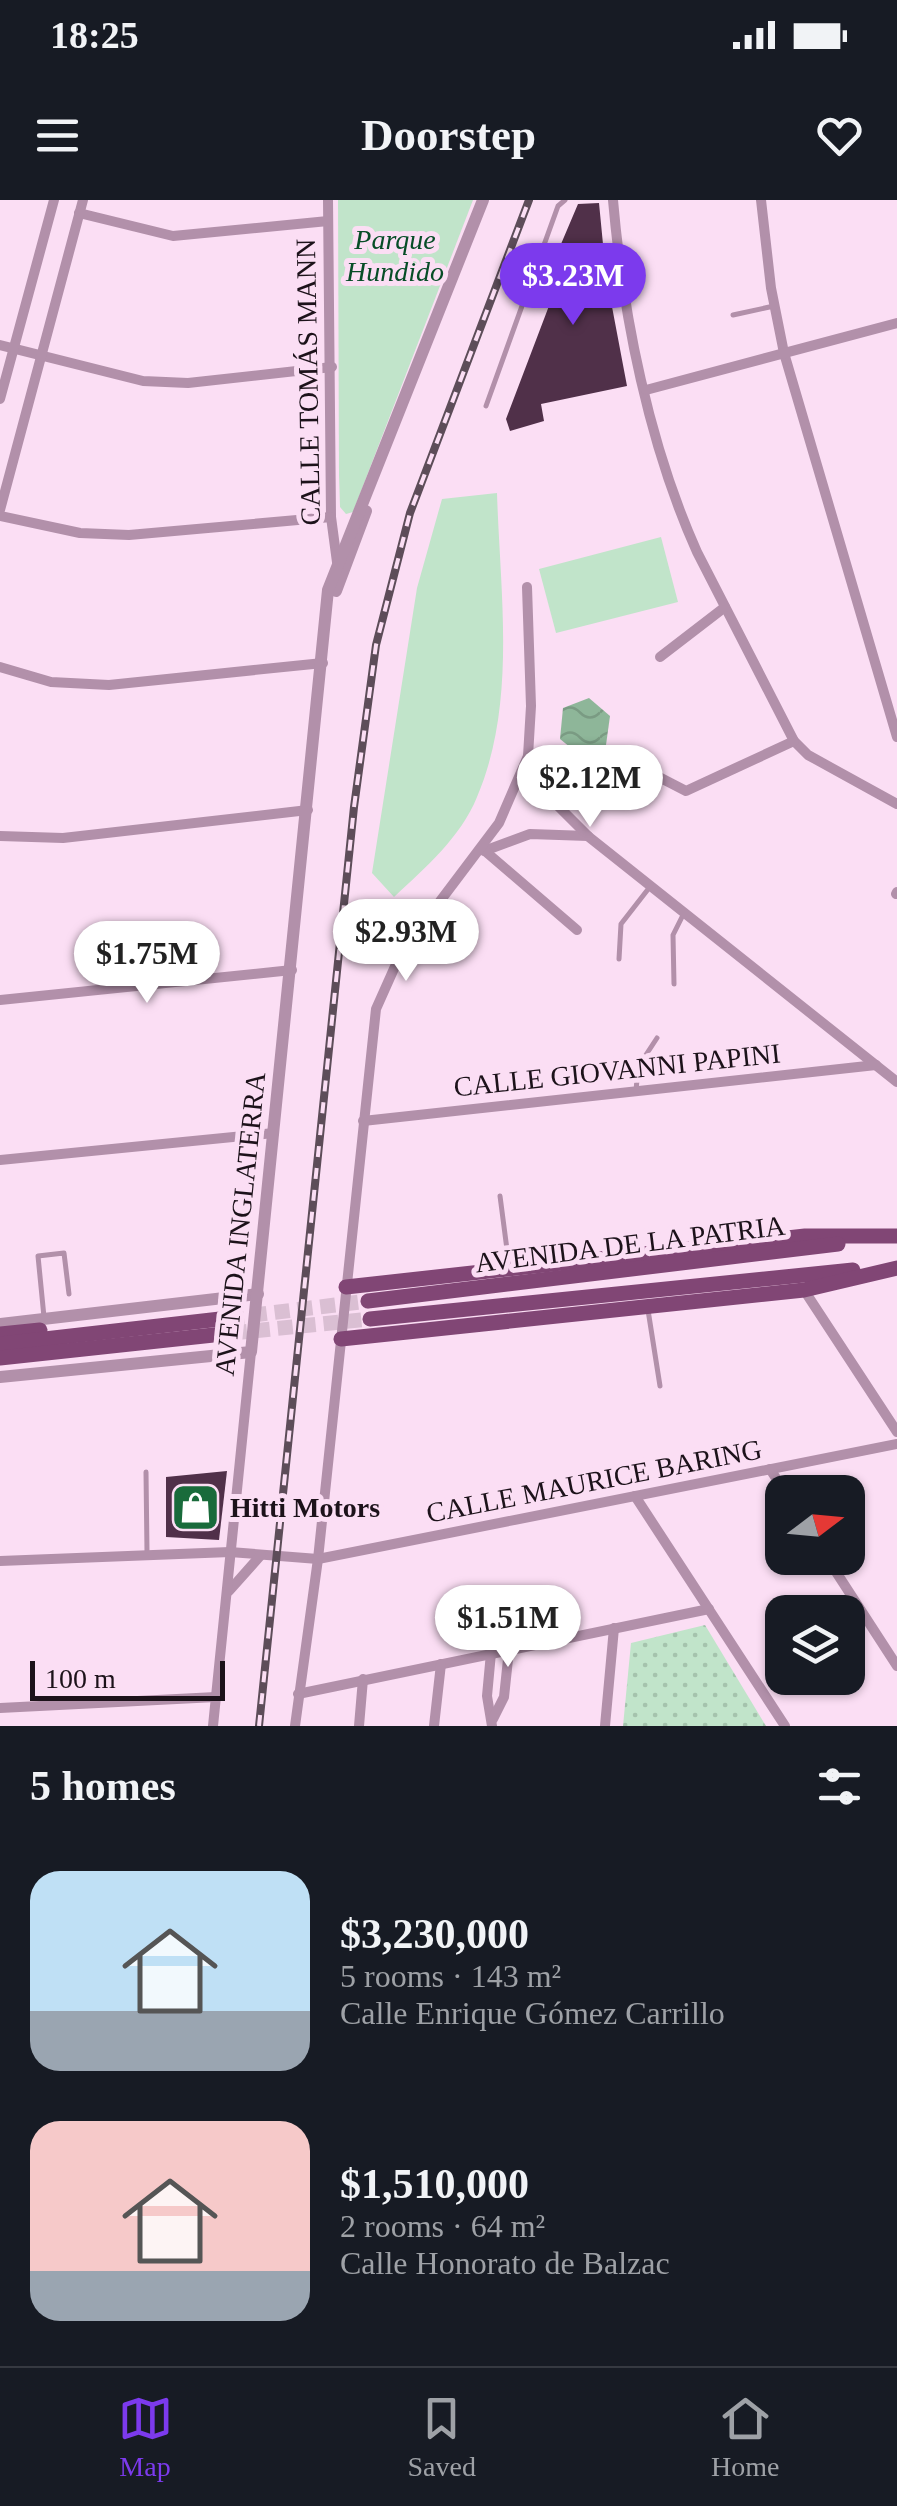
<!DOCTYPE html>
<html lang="en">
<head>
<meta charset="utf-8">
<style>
	body { margin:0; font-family:"Times New Roman",serif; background:#20242c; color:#f1f3f6; height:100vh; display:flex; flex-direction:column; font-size:38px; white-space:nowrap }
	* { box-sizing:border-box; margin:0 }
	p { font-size:32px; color:#9ea1a6 }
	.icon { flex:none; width:55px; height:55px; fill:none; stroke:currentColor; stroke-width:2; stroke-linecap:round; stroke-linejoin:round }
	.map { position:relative; height:1526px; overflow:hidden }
	.panel { display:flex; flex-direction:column; background:#171b24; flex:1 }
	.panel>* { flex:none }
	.needle { width:65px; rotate:74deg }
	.tools { position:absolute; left:765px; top:1275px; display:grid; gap:20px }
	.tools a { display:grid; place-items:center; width:100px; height:100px; border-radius:20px; background:#171b24; box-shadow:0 2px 8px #0004; font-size:50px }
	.scale { position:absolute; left:30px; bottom:25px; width:195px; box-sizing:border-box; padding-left:10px; border:5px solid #1c121a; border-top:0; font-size:28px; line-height:35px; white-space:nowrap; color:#1c121a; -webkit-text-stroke:8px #fbdef4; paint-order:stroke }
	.price { position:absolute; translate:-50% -85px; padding:0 22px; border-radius:35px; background:#fff; color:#222; font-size:32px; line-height:65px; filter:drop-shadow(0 2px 5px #0008) }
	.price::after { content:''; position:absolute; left:50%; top:60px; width:30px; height:22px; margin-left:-15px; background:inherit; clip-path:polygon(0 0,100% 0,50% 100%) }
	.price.on { background:#7c3aed; color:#fff }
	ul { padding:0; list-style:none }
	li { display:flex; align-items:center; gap:30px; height:250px; padding:0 30px }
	li span { display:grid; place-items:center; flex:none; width:280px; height:200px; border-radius:30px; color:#555 }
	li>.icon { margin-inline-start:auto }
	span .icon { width:120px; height:120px; fill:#fffc; stroke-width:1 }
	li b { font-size:42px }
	h2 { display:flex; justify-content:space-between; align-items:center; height:120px; padding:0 30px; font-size:42px }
	.status { display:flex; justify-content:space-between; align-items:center; height:70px; padding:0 50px; background:#171b24; direction:ltr }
	.status svg { height:28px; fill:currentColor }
	header { display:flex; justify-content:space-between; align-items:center; height:130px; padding:0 30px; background:#171b24; font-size:45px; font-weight:800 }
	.tab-bar { display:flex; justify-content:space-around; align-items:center; height:140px; border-top:2px solid #363941; background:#171b24; font-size:28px; color:#9ea1a6 }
	.tab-bar a { display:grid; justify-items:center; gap:5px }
	.tab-bar .on { color:#7c3aed }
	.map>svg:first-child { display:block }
	.grass { fill:url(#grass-dots) }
	.green { fill:#c1e4ca }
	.water { fill:url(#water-waves) }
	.building { fill:#503049 }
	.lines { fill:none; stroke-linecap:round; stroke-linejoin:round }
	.primary-tunnel { stroke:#dabfd3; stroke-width:15; stroke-dasharray:15 8; stroke-linecap:butt }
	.service { stroke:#b290aa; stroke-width:5 }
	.minor { stroke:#b290aa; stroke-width:10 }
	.tertiary { stroke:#b290aa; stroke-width:12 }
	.primary { stroke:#814675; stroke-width:15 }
	.rail-casing { stroke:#5d4d59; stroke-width:8 }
	.rail { stroke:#fbdef4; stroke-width:4; stroke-dasharray:11; stroke-linecap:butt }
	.labels { text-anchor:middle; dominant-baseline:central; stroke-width:10; stroke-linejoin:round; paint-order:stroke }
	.park-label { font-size:28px; font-style:italic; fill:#074d27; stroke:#fbdef4 }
	.street-label { font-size:28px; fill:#1c121a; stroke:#fbdef4 }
	.poi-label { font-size:28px; font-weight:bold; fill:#1c121a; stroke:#fbdef4; text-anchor:start }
</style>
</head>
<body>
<div class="status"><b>18:25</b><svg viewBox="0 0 49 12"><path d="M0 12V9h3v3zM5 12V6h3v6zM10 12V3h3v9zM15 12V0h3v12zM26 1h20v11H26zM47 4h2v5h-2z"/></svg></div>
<header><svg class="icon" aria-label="menu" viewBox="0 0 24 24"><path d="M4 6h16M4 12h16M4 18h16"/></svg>Doorstep<svg class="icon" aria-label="heart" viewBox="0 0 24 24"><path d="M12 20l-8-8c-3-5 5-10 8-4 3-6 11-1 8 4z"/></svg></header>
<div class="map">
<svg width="897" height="1526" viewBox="0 0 897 1526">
	<defs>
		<pattern id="grass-dots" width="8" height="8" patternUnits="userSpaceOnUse" patternTransform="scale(2.5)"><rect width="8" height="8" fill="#c1e4ca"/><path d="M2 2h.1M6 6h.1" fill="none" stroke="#a5c3ad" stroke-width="1.8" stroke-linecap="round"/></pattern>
		<pattern id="water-waves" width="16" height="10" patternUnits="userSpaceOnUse" patternTransform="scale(2.5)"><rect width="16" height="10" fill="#8eb699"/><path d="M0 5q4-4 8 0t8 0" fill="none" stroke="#7a9b83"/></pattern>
	</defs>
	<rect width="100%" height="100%" fill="#fbdef4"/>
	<path class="grass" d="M705,1425l61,101h-143l8,-83z"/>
	<g class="green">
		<path d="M338,0h135l-120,312 -7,2 -6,-7 -1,-32z"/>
		<path d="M497,293c3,100 20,210 -20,304 -16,40 -52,71 -83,100l-22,-24 45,-285 25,-89z"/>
		<path d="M661,337l17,65 -122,31 -17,-64z"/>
	</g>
	<path class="water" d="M589,498l21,18 -4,29 -25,11 -21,-17 3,-31z"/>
	<g class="building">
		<path d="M599,3l7,72 21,111 -86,18 3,17 -34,10 -4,-12 57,-150 -13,1 28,-66z"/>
		<path d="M227,1271l-8,69 -53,-3v-60z"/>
	</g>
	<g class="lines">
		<g class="primary-tunnel">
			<path d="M229,1118l139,-17"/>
			<path d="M232,1133l138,-14"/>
		</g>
		<g class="service">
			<path d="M733,115l41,-9"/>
			<path d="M486,206l72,-200 7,-6"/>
			<path d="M619,759l2,-35 28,-36"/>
			<path d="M674,784l-1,-49 10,-20"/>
			<path d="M636,891l2,-24 19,-29"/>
			<path d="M500,996l9,69"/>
			<path d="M648,1110l12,76"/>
			<path d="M44,1117l-6,-61 26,-3 5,41"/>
			<path d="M146,1272l1,80"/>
		</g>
		<g class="minor">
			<path d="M328,0l3,317 6,45"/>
			<path d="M613,0c10,116 36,245 84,352l97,189 14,14 89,49"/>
			<path d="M761,0l10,88 13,65 113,384"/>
			<path d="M79,13l94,23 155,-15"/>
			<path d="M0,145l143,36 45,2 144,-16"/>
			<path d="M646,190l251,-67"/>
			<path d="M0,199l54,-199"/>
			<path d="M0,310l83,-310"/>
			<path d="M0,316l80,17 49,2 202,-18"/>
			<path d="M527,387l4,119 -3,50 19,39 42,42 308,245"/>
			<path d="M660,457l65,-50"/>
			<path d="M0,467l51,15 58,3 214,-22"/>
			<path d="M655,575l31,16 108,-50"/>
			<path d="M0,636l63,2 245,-28"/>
			<path d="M484,651l46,-17 58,2"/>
			<path d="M485,651l92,79"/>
			<path d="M896,694l1,-2"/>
			<path d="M0,800l292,-30"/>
			<path d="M363,921l513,-56"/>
			<path d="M0,960l274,-27"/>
			<path d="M804,1090l93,142"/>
			<path d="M770,1269l15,23"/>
			<path d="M635,1296l150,230"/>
			<path d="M827,1358l70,108"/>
			<path d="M0,1361l230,-9 88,7 579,-115"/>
			<path d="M229,1391l32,-36"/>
			<path d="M491,1453l-4,43 5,30"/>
			<path d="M298,1494l411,-85"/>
			<path d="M0,1508l216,-11"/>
			<path d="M493,1519l11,-22 5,-47"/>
			<path d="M213,1526l38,-374"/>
			<path d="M295,1526l23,-167 58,-550 25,-56 98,-130 29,-67"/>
			<path d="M359,1526l4,-47"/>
			<path d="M434,1526l7,-62"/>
			<path d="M605,1526l9,-98"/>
		</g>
		<g class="tertiary">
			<path d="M336,391l30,-80"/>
			<path d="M0,1124l258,-30"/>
			<path d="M0,1177l251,-25 77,-762 155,-390"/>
		</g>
		<g class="primary">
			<path d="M346,1087l459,-51h92"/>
			<path d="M368,1101l470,-57"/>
			<path d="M370,1119l483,-49"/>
			<path d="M0,1134l40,-4"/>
			<path d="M341,1139l463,-49 93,-22"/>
			<path d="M0,1144l229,-26"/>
			<path d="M0,1158l232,-25"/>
		</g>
		<defs>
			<path id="rail" d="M259,1526l95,-919 22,-162 34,-132 119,-313"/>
		</defs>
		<use href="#rail" class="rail-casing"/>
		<use href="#rail" class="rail"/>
	</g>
	<defs>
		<symbol id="shop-square" viewBox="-11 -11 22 22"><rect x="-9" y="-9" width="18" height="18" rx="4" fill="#196b3b" stroke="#fbdef4"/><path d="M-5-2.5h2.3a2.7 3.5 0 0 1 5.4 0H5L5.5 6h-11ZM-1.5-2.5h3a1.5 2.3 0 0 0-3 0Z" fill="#fff"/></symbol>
	</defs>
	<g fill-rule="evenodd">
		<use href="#shop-square" x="168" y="1280" width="55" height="55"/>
	</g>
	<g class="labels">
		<g class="park-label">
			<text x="395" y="39">Parque<tspan x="395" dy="32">Hundido</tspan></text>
		</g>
		<g class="street-label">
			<text transform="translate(308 182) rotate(-91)">CALLE TOMÁS MANN</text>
			<text transform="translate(617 870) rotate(-6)">CALLE GIOVANNI PAPINI</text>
			<text transform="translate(240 1024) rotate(-84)">AVENIDA INGLATERRA</text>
			<text transform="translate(630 1044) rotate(-7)">AVENIDA DE LA PATRIA</text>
			<text transform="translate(594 1281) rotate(-11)">CALLE MAURICE BARING</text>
		</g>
		<g class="poi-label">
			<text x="230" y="1307">Hitti Motors</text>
		</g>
	</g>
</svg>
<div class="tools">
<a><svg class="needle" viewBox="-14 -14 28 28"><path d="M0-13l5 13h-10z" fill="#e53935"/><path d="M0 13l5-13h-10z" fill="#9ea1a6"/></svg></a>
<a><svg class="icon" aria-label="layers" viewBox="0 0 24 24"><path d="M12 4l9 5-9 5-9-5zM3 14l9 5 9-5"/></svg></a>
</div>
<div class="scale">100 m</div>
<b class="price on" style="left:573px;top:128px">$3.23M</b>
<b class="price" style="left:590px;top:630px">$2.12M</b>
<b class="price" style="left:406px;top:784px">$2.93M</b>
<b class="price" style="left:147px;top:806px">$1.75M</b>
<b class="price" style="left:508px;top:1470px">$1.51M</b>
</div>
<section class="panel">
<h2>5 homes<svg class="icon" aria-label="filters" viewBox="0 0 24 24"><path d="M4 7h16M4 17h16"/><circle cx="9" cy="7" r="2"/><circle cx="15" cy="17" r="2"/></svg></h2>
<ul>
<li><span style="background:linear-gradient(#bfe0f5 70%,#9aa5b1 0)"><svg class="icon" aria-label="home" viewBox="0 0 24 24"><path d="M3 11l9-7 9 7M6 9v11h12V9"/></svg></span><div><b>$3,230,000</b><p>5 rooms · 143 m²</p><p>Calle Enrique Gómez Carrillo</p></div></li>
<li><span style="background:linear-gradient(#f6c9c9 75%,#9aa5b1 0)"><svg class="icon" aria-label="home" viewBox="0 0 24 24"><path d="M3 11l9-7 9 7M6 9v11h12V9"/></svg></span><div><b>$1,510,000</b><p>2 rooms · 64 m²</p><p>Calle Honorato de Balzac</p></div></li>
</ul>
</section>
<nav class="tab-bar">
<a class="on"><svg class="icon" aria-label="map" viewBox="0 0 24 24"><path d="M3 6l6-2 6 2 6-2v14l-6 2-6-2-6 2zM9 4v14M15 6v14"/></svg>Map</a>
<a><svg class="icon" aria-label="saved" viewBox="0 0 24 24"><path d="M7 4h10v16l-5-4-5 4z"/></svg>Saved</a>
<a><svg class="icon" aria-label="home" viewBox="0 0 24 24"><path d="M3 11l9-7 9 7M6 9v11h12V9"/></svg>Home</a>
</nav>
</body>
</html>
